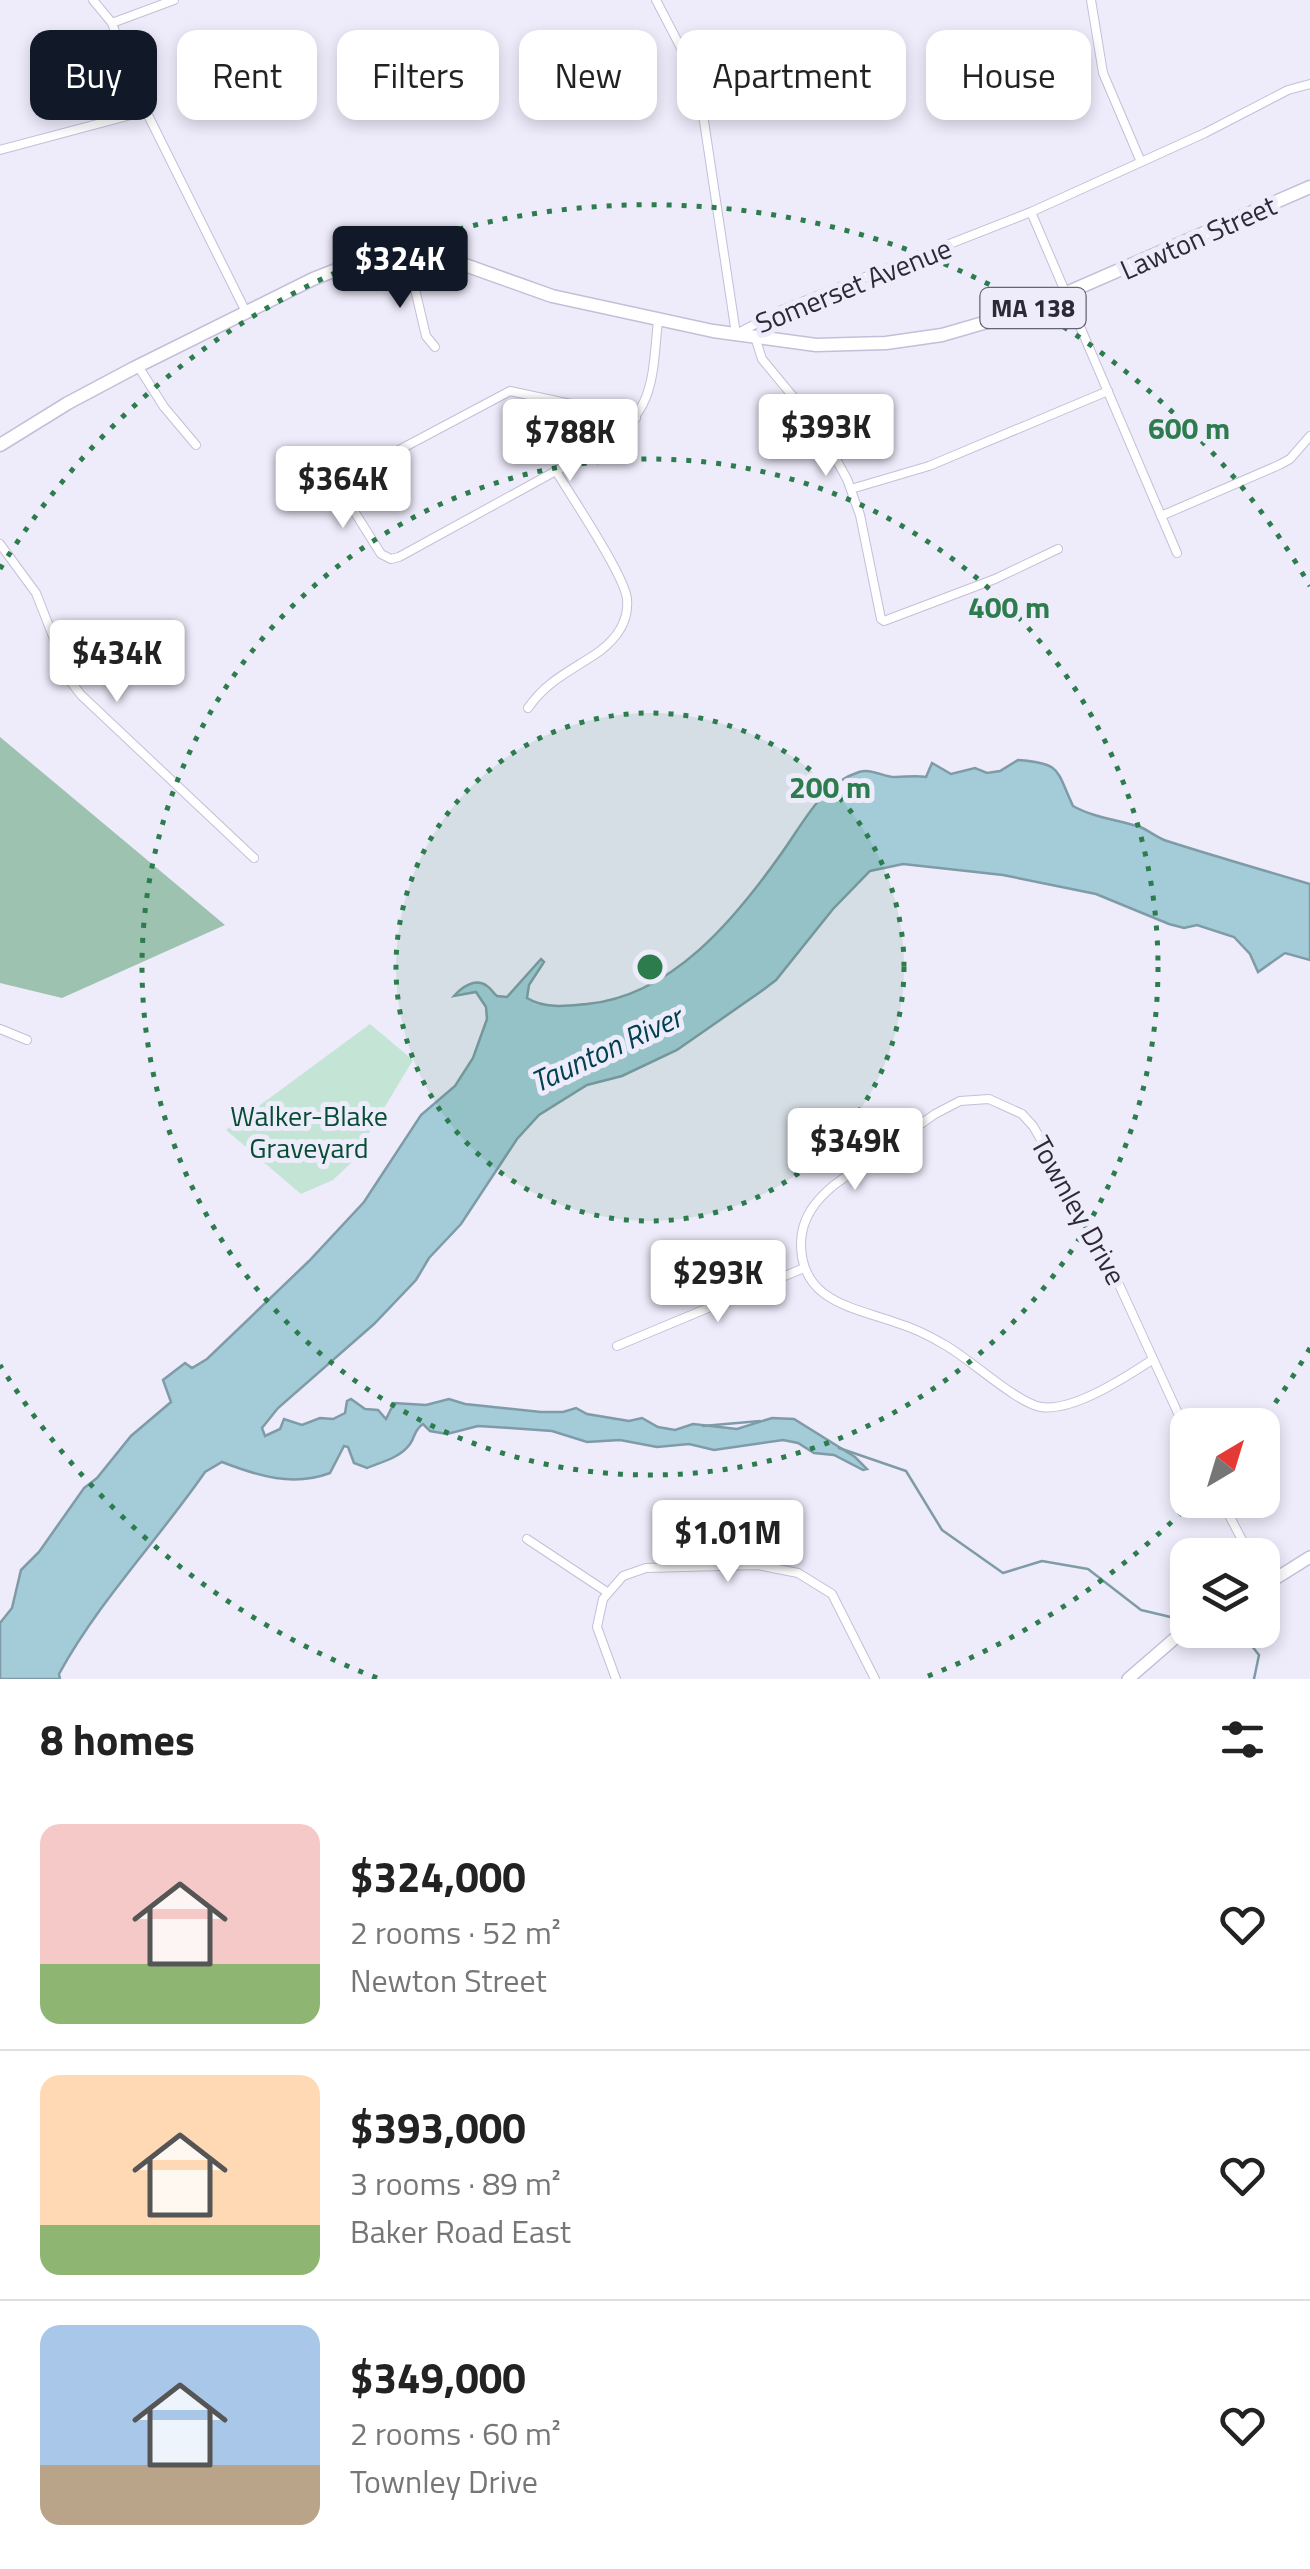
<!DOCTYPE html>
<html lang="en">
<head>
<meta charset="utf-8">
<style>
	body { margin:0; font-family:"Titillium Web",sans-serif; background:#f2f2f2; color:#222; height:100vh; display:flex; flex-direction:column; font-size:38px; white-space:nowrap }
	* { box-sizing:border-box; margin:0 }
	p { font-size:32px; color:#767676 }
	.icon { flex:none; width:55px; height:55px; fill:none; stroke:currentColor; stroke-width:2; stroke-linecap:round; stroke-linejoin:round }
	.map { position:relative; height:1679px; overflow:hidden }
	.side { display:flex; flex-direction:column; background:#fff; flex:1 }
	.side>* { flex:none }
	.top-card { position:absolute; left:30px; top:30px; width:1250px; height:90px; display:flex; gap:20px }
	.needle { width:65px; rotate:38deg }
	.controls { position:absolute; left:1170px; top:1408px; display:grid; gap:20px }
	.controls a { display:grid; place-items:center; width:110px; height:110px; border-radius:20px; background:#fff; box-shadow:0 5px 15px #0003; font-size:50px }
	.price { position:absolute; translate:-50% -85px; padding:0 22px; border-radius:10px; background:#fff; color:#222; font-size:32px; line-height:65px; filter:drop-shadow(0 2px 5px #0008) }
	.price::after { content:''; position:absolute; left:50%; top:60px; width:30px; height:22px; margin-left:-15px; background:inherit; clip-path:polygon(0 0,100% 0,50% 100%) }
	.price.current { background:#111827; color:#fff }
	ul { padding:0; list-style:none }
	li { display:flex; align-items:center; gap:30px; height:250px; padding:0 40px }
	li+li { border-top:2px solid #e0e0e0 }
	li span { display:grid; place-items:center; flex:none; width:280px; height:200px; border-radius:20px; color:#555 }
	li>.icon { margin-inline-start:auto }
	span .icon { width:120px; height:120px; fill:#fffc; stroke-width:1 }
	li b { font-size:42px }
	h2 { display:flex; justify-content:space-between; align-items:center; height:120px; padding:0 40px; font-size:42px }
	.pill { padding:0 35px; border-radius:20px; background:#fff; box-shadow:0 5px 15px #0003; font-size:35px; line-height:90px }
	.pill.current { background:#111827; color:#fff }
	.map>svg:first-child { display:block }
	.green { fill:#c4e5d5 }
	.forest { fill:#9dc2b0 }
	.water { fill:#a3ccd8; stroke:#7f9ba7; stroke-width:2.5 }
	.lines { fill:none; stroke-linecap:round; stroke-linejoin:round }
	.stream { stroke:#7f9ba7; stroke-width:2.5 }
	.minor-casing { stroke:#c3bfd8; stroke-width:10 }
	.secondary-casing { stroke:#c3bfd8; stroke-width:14 }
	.primary-casing { stroke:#c3bfd8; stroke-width:15 }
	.minor { stroke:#fff; stroke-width:8 }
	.secondary { stroke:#fff; stroke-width:11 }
	.primary { stroke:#fff; stroke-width:12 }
	.ring { fill:none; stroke:#2c7c4d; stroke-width:5; stroke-dasharray:5 10 }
	.labels { text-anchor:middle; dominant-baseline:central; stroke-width:10; stroke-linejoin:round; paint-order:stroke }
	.shield { fill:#eeecfb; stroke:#666470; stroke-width:2.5 }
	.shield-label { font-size:25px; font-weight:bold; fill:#2c2a34 }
	.street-label { font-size:28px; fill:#2c2a34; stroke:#eeecfb }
	.park-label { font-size:28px; fill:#074d36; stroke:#eeecfb }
	.water-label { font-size:30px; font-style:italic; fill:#02414f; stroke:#eeecfb }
	.centre { fill:#2c7c4d; stroke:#eeecfb; stroke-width:5 }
	.ring-label { font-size:30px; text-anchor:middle; font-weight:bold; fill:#2c7c4d; stroke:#eeecfb; stroke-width:10; stroke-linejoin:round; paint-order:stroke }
</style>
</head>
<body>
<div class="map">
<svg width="1310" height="1679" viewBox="0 0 1310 1679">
	<rect width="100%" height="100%" fill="#eeecfb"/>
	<path class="green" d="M370,1024l43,36 -62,103 -18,17 -32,14 -75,-64z"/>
	<path class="forest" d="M0,737l225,188 -163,73 -62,-15z"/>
	<path class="water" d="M1018,760c44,3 38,10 55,46 19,11 45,14 67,21 10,4 17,11 27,14 47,15 95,29 143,43v76l-25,-7 -27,19 -8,-18 -16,-17 -37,-12 -13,3 -15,-4 -73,-30 -93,-19 -100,-11 -33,7 -37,38 -57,71 -13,10 -86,60 -55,26 -35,9 -48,30 -22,24 -56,85 -32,34 -13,22 -42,44 -96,84 -16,20 3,8 15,-7 4,-10 18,6 18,-7 13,1 12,-6 2,-12 4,-2 14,10 13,1 8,9 8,-16 32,2 23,-6 16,5 76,8h22l13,-4 11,6 42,7 13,-3 16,9 17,3 18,-6 44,5 35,-11 22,1 61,38 12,12 -4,1 -29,-15 -20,-2 -16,-10 -15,-3 -69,10 -25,-6 -32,3 -37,-7 -33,2 -35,-11 -42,-3 -32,-2 -31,8 -17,-3 -7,-7c-9,6 -7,11 -13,20 -10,14 -29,18 -43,24l-13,-5 -6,-16 -4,-1 -14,27c-37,14 -72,3 -108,-11l-17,10c-47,68 -106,129 -146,202l1,5h-60v-56l12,-15 9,-38 18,-18 45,-64 13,-10 34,-42 40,-34 -8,-22 22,-17 7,5 15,-9 102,-98 55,-59 57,-87 34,-29 18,-28 14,-39 -1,-12 -10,-15 -22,4c7,-8 21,-19 33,-10 4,2 6,7 10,10l10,1 34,-38 3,3 -15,23 -2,13c18,11 40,8 60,6 85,-8 148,-85 194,-150 22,-30 40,-70 78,-82 14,-4 25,6 37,5 11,0 19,-2 30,0l6,-14 19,11 24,-6 12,5 13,-2z"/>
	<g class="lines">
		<g class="stream">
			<path d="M703,1426l57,-5"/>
			<path d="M839,1448l67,23 36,59 61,43 39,-12 46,8 53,41 38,9"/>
			<path d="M1228,1630l12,1 19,24 -5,24"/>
		</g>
		<defs>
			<g id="minor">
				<path d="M93,0l19,23 25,70 109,219"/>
				<path d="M656,0l25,48 23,73 32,213 48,-25 247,-97 174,-79 83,-43 22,-6"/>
				<path d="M1091,0l12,73 38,89"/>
				<path d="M112,23l62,-23"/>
				<path d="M0,150l146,-39"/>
				<path d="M1031,212l146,341"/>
				<path d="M407,255l19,81 9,11"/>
				<path d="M755,337l7,22 56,68 29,52 13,36 21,104 3,2 111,-42 63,-30"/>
				<path d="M138,366l26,41 32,38"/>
				<path d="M636,418l-126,-27 -160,85 -8,16 39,62 10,5 8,-2 206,-113c51,-34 47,-68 53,-123"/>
				<path d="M851,489l78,-23 179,-75"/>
				<path d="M1161,516l118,-51 11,-6 20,-23"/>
				<path d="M0,544l36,49 35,89 10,13 173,163"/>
				<path d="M528,708c19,-28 45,-38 72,-57 17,-13 29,-30 27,-52 -2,-23 -56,-103 -71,-128"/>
				<path d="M0,1029l27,11"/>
				<path d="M617,1346l187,-78"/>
				<path d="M1152,1360c-26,17 -79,52 -111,47 -24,-4 -71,-48 -96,-62 -15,-9 -31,-17 -48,-22 -45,-16 -97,-22 -96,-81 1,-25 15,-42 33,-57l101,-71 25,-13 29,-2 33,15 11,12 18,31 65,121 72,157"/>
				<path d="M1221,1500l29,55"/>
				<path d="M527,1539l80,53"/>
				<path d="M616,1679l-19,-52 6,-28 20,-23 23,-8 112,-3 40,8 34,21 43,85"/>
			</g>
			<g id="secondary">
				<path d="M1262,1587l48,-30"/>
				<path d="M1128,1679l60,-52"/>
			</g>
			<path id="primary" d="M0,445l68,-42 64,-34 181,-90 51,-20 43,-4 44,5 101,36 161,35 103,14 70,-2 56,-8 83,-24 285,-124"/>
		</defs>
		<use href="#minor" class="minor-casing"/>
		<use href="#secondary" class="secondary-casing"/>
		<use href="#primary" class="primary-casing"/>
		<use href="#minor" class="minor"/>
		<use href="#secondary" class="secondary"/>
		<use href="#primary" class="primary"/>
	</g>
	<circle cx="650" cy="967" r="254" fill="#2c7c4d" fill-opacity=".12"/>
	<g class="ring">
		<circle cx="650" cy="967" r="254"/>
		<circle cx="650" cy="967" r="508"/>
		<path d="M1310 1348A762 762 0 0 1 1263 1420M1193 1501A762 762 0 0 1 923 1678M377 1678A762 762 0 0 1 0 1365M0 569A762 762 0 0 1 1310 586"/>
	</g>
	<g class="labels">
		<rect class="shield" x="980.5" y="288" width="105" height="40" rx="8"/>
		<g class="shield-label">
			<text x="1033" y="308">MA 138</text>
		</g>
		<g class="street-label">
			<text transform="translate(1198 237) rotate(-24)">Lawton Street</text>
			<text transform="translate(853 285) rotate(-22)">Somerset Avenue</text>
			<text transform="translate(1079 1210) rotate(61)">Townley Drive</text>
		</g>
		<g class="park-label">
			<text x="309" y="1115">Walker-Blake<tspan x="309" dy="32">Graveyard</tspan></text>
		</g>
		<g class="water-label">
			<text transform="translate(606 1049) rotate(-25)">Taunton River</text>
		</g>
	</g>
	<circle cx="650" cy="967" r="15" class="centre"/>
	<g class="ring-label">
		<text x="1189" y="439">600 m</text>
		<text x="1009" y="618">400 m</text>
		<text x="830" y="798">200 m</text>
	</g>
</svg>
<div class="controls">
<a><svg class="needle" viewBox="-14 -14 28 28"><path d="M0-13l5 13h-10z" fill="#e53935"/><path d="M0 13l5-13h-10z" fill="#767676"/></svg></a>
<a><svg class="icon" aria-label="layers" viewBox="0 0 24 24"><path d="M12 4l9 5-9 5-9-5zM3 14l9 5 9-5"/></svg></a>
</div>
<b class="price current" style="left:400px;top:311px">$324K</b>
<b class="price" style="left:826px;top:479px">$393K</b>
<b class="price" style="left:570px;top:484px">$788K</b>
<b class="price" style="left:343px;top:531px">$364K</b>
<b class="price" style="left:117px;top:705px">$434K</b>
<b class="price" style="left:855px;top:1193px">$349K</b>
<b class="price" style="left:718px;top:1325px">$293K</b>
<b class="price" style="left:728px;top:1585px">$1.01M</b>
<div class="top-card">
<a class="pill current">Buy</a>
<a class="pill">Rent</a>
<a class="pill">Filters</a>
<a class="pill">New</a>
<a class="pill">Apartment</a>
<a class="pill">House</a>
</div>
</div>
<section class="side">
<h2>8 homes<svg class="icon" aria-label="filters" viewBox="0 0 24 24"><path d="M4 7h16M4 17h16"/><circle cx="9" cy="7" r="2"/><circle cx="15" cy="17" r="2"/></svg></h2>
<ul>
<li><span style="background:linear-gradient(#f6c9c9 70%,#8fb573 0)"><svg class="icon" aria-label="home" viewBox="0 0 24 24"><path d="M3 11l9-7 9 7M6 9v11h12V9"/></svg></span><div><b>$324,000</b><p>2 rooms · 52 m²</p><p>Newton Street</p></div><svg class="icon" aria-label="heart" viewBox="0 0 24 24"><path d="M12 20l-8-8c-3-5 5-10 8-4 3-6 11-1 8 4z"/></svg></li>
<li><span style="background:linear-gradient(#ffd9b3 75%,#8fb573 0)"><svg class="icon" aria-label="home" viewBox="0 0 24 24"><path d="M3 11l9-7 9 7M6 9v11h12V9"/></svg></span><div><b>$393,000</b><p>3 rooms · 89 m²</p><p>Baker Road East</p></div><svg class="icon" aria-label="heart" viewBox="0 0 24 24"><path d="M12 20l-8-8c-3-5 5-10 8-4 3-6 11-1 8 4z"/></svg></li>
<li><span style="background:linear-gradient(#a9c7e8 70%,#b9a48a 0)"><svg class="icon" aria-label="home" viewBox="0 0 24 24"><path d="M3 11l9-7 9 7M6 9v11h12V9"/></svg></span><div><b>$349,000</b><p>2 rooms · 60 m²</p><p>Townley Drive</p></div><svg class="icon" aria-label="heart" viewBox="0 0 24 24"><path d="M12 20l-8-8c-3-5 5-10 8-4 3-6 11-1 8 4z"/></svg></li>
</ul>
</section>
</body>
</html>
